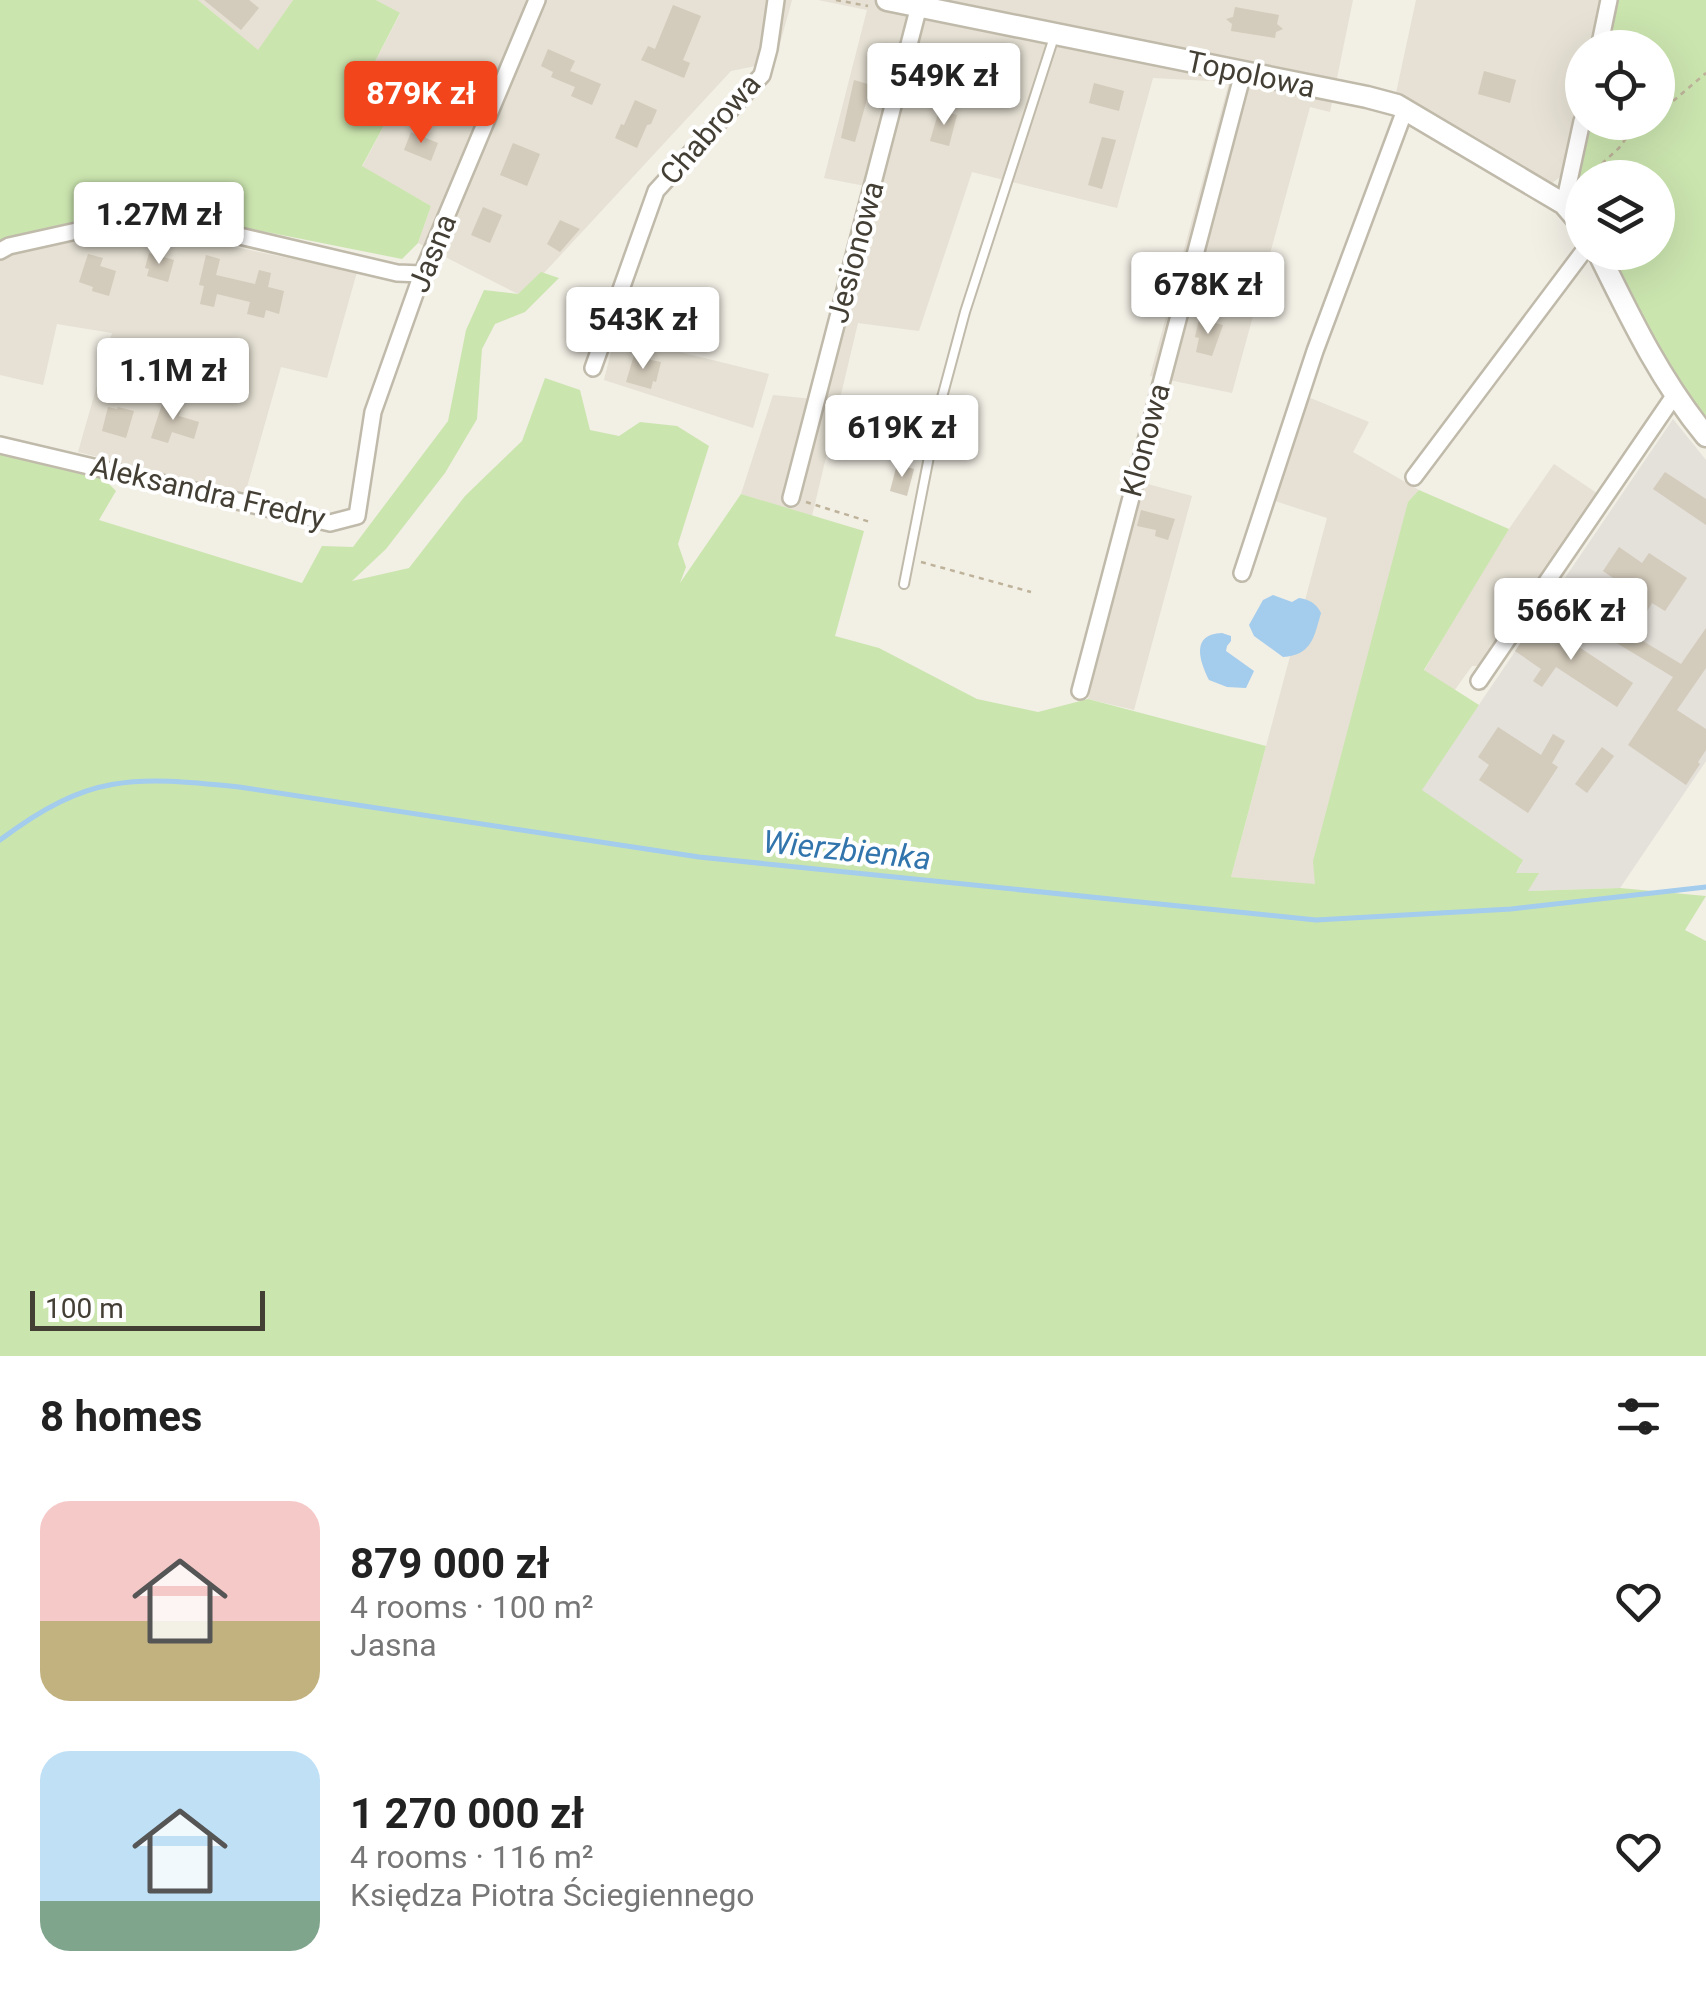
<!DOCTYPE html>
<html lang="en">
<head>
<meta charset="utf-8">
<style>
	body { margin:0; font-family:Roboto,sans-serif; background:#f6f6f6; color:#222; height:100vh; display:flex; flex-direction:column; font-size:38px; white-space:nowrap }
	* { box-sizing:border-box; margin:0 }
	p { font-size:32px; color:#767676 }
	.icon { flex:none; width:55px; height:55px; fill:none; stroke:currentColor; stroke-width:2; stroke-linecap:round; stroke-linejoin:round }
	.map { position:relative; height:1356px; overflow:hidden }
	.panel { display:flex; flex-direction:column; background:#fff; flex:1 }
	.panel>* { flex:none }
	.tools { position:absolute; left:1565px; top:30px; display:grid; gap:20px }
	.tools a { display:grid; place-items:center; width:110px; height:110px; border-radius:50%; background:#fff; box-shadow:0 10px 40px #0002; font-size:50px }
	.scale { position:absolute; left:30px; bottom:25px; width:235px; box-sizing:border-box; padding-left:10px; border:5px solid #443f35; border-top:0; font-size:28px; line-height:35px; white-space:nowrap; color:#443f35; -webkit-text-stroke:8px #fff; paint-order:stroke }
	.price { position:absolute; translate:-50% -85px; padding:0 22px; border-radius:10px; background:#fff; color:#222; font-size:32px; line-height:65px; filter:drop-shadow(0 2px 5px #0008) }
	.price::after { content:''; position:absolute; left:50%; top:60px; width:30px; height:22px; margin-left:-15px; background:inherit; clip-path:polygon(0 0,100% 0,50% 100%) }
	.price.on { background:#f2451c; color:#fff }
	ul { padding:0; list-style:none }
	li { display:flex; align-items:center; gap:30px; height:250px; padding:0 40px }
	li span { display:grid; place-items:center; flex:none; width:280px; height:200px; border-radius:30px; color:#555 }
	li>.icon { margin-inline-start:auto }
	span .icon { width:120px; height:120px; fill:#fffc; stroke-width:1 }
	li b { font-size:42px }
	h2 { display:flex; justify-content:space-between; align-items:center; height:120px; padding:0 40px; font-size:42px }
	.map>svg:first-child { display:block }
	.residential { fill:#e6e1d4 }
	.industrial { fill:#e4e0da }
	.green { fill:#cbe5af }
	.water { fill:#a3cced }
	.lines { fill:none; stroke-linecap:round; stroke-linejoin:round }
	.stream { stroke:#a3cced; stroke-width:5 }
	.building { fill:#d3cbbb }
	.service-casing { stroke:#c0baab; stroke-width:12 }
	.minor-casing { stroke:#c0baab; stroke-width:20 }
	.tertiary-casing { stroke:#c0baab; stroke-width:25 }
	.path { stroke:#beb39a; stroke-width:2.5; stroke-dasharray:5 5; stroke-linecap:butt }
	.service { stroke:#fff; stroke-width:8 }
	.minor { stroke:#fff; stroke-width:15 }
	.tertiary { stroke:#fff; stroke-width:20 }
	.labels { text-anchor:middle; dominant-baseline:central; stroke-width:8; stroke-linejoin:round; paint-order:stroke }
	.street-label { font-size:30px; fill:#443f35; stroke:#fff }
	.water-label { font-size:32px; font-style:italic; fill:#3274ac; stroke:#fff }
</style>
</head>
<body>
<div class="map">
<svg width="1706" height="1356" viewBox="0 0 1706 1356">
	<rect width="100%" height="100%" fill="#f2efe5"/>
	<g class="residential">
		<path d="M198,0h95l-35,51z"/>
		<path d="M376,0h416l-17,62 -44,9 -187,202 -26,21 -100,-51 13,-37 -69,-39 40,-75 -33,-19 31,-59z"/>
		<path d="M818,0h535l-23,112 -20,-5 -78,286 -82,-17 79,-294 -76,-4 -36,130 -145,-36 -53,159 -61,-8 -46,193 -71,-22 32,-99 40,4 52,-213 -41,-8 43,-168z"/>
		<path d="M1416,0h186l-11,47 -9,1v36l-21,92 -9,7 -156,-90z"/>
		<path d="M132,226l225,46 -30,106 -46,-11 -36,127 -167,-42 34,-119 -55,-9 -14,61 -43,-10v-118l5,-4z"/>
		<path d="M615,336l154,38 -16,54 -149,-48z"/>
		<path d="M1308,397l61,25 -16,30 66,38 -11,13 -93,382 -84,-8 96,-359 -55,-18 15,-52z"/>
		<path d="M1554,464l47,32 -116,170h-13l-18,25 -30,-20 71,-122z"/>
		<path d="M1144,483l48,13 -58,214 -46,-11z"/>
	</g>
	<path class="industrial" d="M1673,419l33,41v301l-86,127 -93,3 11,-17h-23l6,-9 -100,-75z"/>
	<g class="green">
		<path d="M0,0h198l60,50 35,-50h83l24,13 -31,60 33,19 -40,74 69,40 -13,37 -16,16 -266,-53 -136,34z"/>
		<path d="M1618,0h88v421l-24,-30 -72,-138 48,-1v-74h-76v31l-9,-10 18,-76 67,-1v-74l-50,-1z"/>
		<path d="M541,272l18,6 -34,34 -30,12 -13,25 -5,70 -32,54 -59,76 -34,32 57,-13 56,-72 57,-55 23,-63 35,12 10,40 29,6 21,-14 37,4 32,20 -31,98 8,23 -6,16 61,-89 123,37 -29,105 44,12 98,51 61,13 50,-13 178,47 -35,131 84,7 -2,-23 95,-359 11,-12 90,39 -85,141 55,35 -57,85 101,70 -7,13h23l-11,18 92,-3 86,8 -21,34 21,11v415h-1706v-909l91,19 25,25 -17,29 203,63 20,-37 31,1 95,-126 18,-91 18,-40 34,4z"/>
	</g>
	<g class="water">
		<path d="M1273,595l19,7 7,-4c11,2 17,5 22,15 -7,24 -9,42 -38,44l-29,-21 -5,-11 14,-25z"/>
		<path d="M1222,633l9,3v5l-4,5 -1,5 28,20 -8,17 -19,-1 -18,-7c-10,-20 -18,-46 13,-47z"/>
	</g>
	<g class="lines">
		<path class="stream" d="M0,840c89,-67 133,-64 239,-53l460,70 617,63 195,-11 195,-22"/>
	</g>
	<g class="building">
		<path d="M204,0h45l10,8 -18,22z"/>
		<path d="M673,5l28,11 -18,44 7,3 -6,15 -43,-18 7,-14 7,3z"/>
		<path d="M1235,7l44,8 -2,9 6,5 -7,3 -1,6 -44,-7 1,-7 -6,-5 7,-2z"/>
		<path d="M548,49l27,12 -5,10 31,13 -9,21 -21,-9 4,-9 -24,-10 2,-5 -12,-6z"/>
		<path d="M1484,71l32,9 -6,23 -32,-9z"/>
		<path d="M854,80l17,5 -16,57 -14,-4z"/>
		<path d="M1094,83l30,8 -5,20 -30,-8z"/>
		<path d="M635,100l22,10 -6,14 -4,1 -10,23 -22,-10 6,-14 3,1z"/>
		<path d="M939,110l18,5 -8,31 -19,-5z"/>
		<path d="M411,132l27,11 -7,18 -27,-11z"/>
		<path d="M1102,137l14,3 -14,49 -14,-4z"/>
		<path d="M513,143l27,11 -13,32 -27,-11z"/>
		<path d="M483,207l19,8 -12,28 -19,-8z"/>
		<path d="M560,220l20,9 -20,23 -13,-8z"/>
		<path d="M149,253l25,7 -6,22 -21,-6 2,-7 -4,-1z"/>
		<path d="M88,254l15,4 -3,8 16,5 -7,25 -17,-5 1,-4 -14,-5z"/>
		<path d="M206,255l14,4 -4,16 39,9 4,-14 12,3 -3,14 16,4 -5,23 -13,-4 -2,8 -17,-4 3,-12 -33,-8 -3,13 -14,-3 4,-18 -5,-1z"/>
		<path d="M1199,319l24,6 -11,31 -16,-4 3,-14 -4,-1z"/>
		<path d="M634,355l9,3 5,-3 3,5 10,2 -5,20 -3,-1 -2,8 -25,-7z"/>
		<path d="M164,398l19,6 -4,12 20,6 -5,17 -22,-7 -4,11 -17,-5z"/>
		<path d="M108,407l9,2 1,-2 16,4 -8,27 -24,-7z"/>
		<path d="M897,464l17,5 -7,27 -17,-5z"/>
		<path d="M1665,472l41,27v26l-53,-36z"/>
		<path d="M1141,510l34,9 -7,21 -13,-4 1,-6 -19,-4z"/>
		<path d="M1619,547l23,16 7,-10 38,25 -22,33 -13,-8 -19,32 48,29 25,-36v40l-29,42 29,19v21l-8,12 2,2 -14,21 -58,-40 45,-68 -58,-35 3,-5 -27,-17 25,-40 -13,-9z"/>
		<path d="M1537,619l96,64 -16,24 -61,-40 -14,20 -9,-6 8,-12 -26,-18z"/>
		<path d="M1498,727l43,28 12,-21 12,7 -13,22 6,4 -30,46 -49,-33 10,-15 -11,-8z"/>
		<path d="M1602,747l12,9 -27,37 -12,-9z"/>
	</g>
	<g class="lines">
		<defs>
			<path id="service" d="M904,584l33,-168 28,-104 90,-278"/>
			<g id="minor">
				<path d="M1599,48l10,-48"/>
				<path d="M1564,204l18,-83"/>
				<path d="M0,251l9,-5 117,-26 71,6 200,47 25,1"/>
				<path d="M593,368l63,-177 106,-116 7,-26 7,-49"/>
				<path d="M0,445l330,78 27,-7 16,-104 49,-138 115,-274"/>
				<path d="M1414,477l169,-225"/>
				<path d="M791,498l128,-492"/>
				<path d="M1242,573l73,-222 90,-241"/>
				<path d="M1479,681l195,-285"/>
				<path d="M1080,691l163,-618"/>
			</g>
			<g id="tertiary">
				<path d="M887,0l480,97 30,8 167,99 18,21"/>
				<path d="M1598,252c32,65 62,128 108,184"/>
			</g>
		</defs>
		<use href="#service" class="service-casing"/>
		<use href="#minor" class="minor-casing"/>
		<use href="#tertiary" class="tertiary-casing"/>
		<g class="path">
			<path d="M836,0l32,6"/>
			<path d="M1658,114l48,-41"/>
			<path d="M1587,177l32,-29 11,-15 13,-11"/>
			<path d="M806,502l64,20"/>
			<path d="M921,562l110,30"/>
		</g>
		<use href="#service" class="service"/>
		<use href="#minor" class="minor"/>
		<use href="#tertiary" class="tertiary"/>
	</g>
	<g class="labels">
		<g class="street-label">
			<text transform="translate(1251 74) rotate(12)">Topolowa</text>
			<text transform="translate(710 129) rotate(-49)">Chabrowa</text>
			<text transform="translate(855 252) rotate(-75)">Jesionowa</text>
			<text transform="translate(432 253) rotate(-68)">Jasna</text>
			<text transform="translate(1145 440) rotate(-75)">Klonowa</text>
			<text transform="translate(208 492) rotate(13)">Aleksandra Fredry</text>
		</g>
		<g class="water-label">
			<text transform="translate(847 850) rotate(6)">Wierzbienka</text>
		</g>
	</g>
</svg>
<div class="tools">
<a><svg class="icon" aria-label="locate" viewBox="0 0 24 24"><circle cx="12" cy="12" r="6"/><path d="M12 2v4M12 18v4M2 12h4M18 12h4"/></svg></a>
<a><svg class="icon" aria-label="layers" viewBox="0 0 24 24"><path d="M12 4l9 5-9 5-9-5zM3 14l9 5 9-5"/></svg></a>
</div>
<div class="scale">100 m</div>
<b class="price" style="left:944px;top:128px">549K zł</b>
<b class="price on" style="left:421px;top:146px">879K zł</b>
<b class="price" style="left:159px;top:267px">1.27M zł</b>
<b class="price" style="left:1208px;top:337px">678K zł</b>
<b class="price" style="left:643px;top:372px">543K zł</b>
<b class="price" style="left:173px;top:423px">1.1M zł</b>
<b class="price" style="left:902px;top:480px">619K zł</b>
<b class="price" style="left:1571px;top:663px">566K zł</b>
</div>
<section class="panel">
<h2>8 homes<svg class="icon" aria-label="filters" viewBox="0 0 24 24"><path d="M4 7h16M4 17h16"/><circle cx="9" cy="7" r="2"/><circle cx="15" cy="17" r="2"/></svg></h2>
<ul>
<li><span style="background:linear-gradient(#f6c9c9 60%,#c2b280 0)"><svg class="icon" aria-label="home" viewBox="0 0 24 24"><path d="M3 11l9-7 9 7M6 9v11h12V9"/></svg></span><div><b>879 000 zł</b><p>4 rooms · 100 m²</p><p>Jasna</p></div><svg class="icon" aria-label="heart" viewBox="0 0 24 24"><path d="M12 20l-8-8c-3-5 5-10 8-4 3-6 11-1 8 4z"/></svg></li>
<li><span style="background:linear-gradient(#bfe0f5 75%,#7fa58c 0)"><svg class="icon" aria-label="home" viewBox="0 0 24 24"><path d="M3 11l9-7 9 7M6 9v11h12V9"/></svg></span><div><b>1 270 000 zł</b><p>4 rooms · 116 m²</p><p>Księdza Piotra Ściegiennego</p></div><svg class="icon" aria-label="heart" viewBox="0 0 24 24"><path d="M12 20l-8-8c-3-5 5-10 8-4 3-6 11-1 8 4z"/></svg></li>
</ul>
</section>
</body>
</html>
